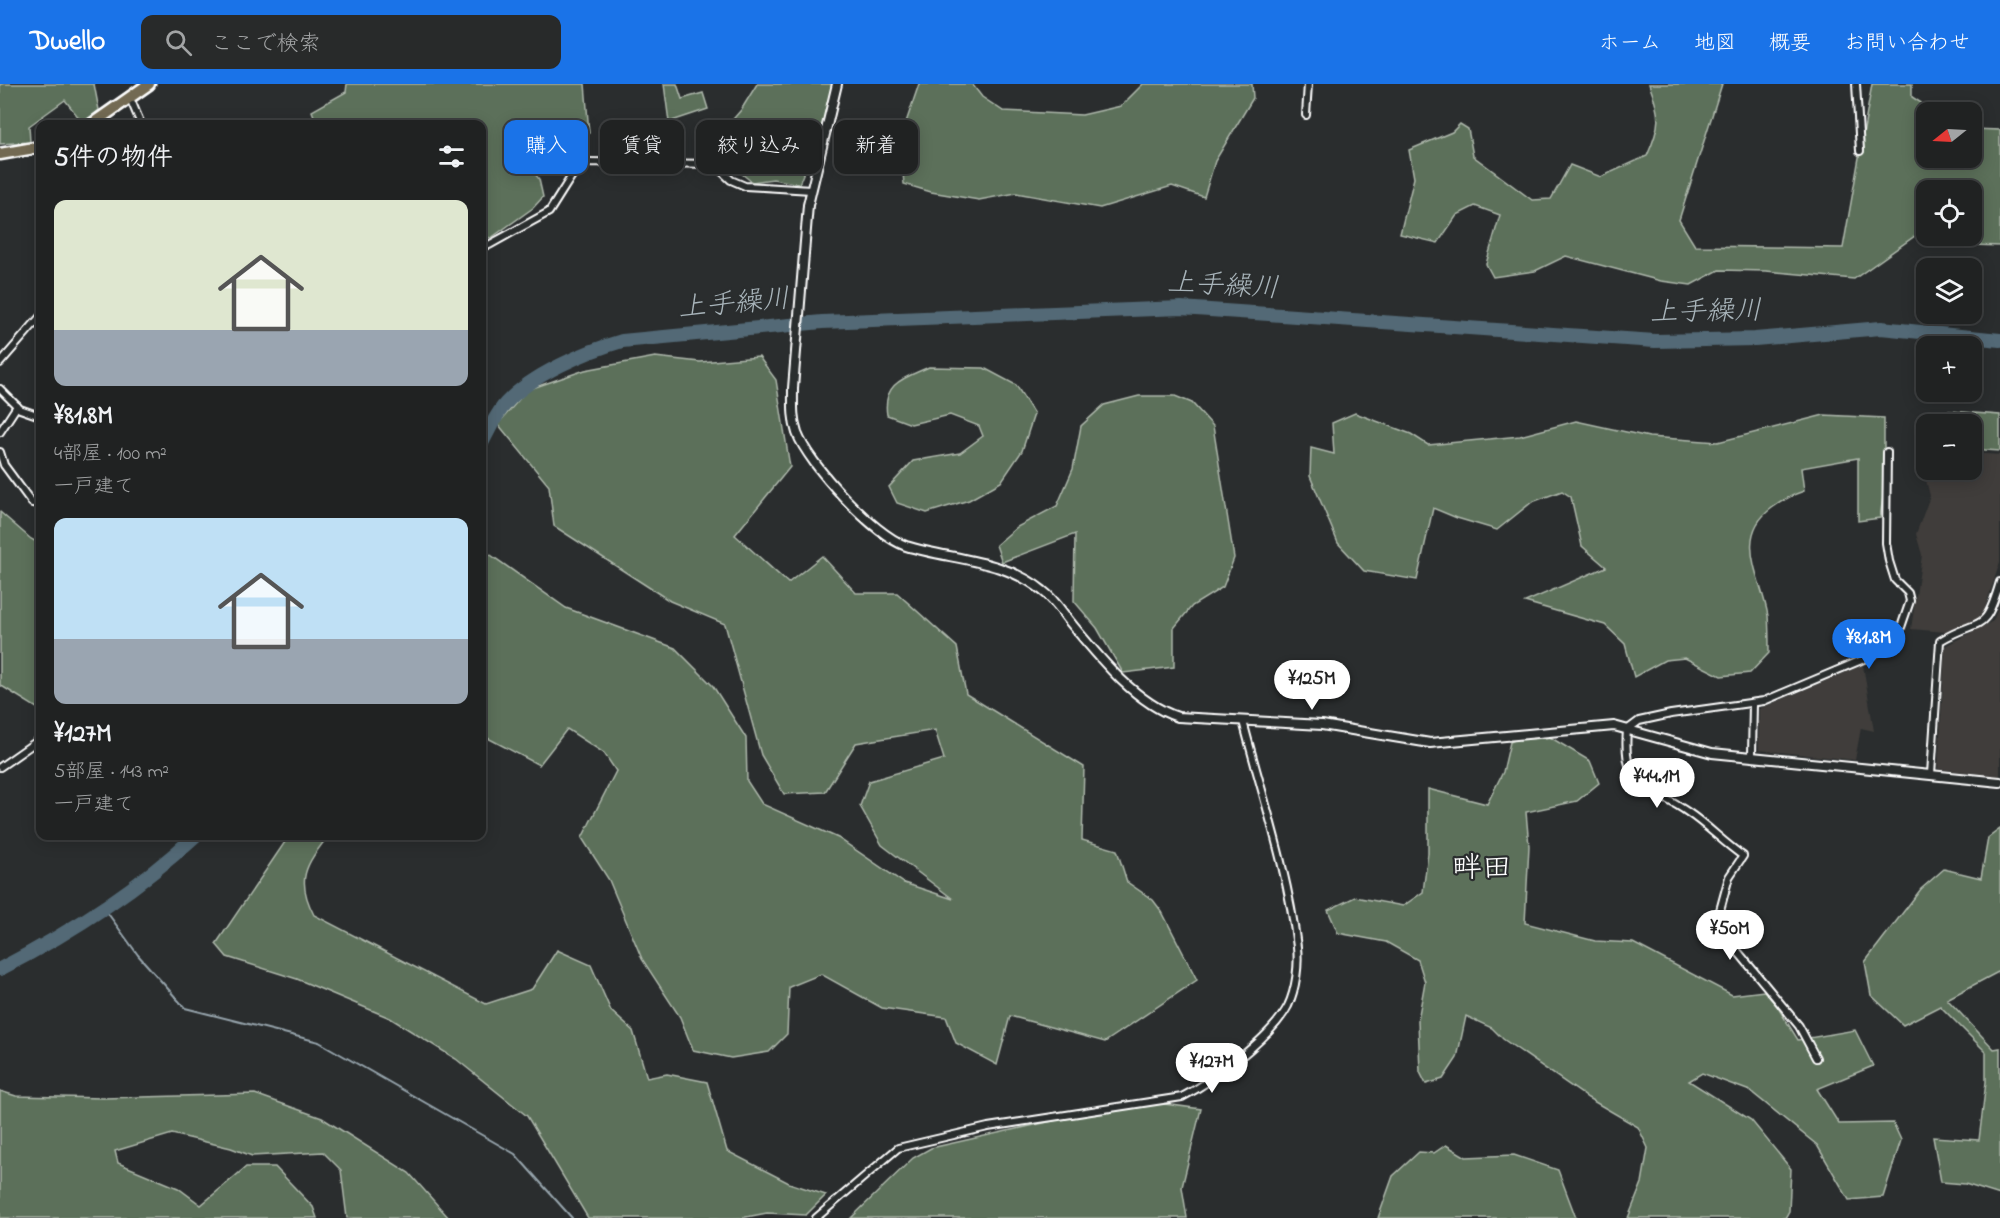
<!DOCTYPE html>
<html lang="ja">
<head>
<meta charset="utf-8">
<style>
	body { margin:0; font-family:"Indie Flower","Klee One",sans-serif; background:#282a2a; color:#f1f3f6; height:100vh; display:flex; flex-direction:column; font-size:22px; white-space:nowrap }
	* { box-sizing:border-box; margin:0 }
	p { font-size:20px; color:#a2a4a5 }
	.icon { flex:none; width:33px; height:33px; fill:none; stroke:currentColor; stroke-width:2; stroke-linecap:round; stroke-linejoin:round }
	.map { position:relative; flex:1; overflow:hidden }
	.side { position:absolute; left:36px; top:36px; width:450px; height:720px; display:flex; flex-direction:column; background:#202222; border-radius:12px; box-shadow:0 3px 15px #0003,0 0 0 2px #3d3f40 }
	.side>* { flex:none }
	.guide { position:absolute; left:504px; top:36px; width:570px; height:54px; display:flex; gap:12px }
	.needle { width:39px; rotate:252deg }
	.fabs { position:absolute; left:1916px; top:18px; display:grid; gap:12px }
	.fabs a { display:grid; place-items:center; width:66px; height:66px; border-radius:12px; background:#202222; box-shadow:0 3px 15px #0003,0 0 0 2px #3d3f40; font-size:30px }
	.price { position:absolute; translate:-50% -51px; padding:0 14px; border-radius:21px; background:#fff; color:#222; font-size:20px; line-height:39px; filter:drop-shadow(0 2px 3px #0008) }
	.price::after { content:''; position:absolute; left:50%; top:36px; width:18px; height:14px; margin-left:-9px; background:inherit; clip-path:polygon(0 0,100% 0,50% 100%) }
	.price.on { background:#1a73e8; color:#fff }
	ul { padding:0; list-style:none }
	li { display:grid; align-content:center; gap:12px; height:318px; padding:0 18px }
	li span { display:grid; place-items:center; height:186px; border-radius:12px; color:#555 }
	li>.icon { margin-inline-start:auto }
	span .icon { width:108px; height:108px; fill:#fffc; stroke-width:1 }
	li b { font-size:26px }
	h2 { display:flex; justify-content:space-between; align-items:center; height:72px; padding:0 18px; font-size:26px }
	.chip { padding:0 21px; border-radius:12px; background:#202222; box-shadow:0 3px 15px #0003,0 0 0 2px #3d3f40; font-size:21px; line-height:54px }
	.chip.on { background:#1a73e8; color:#fff }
	header { display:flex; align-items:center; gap:36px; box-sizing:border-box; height:84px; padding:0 30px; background:#1a73e8; color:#fff }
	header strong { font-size:28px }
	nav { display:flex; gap:33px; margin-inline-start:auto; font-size:21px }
	.search { width:420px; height:54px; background:#282a2a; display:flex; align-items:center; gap:15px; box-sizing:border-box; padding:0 21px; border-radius:12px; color:#a2a4a5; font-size:22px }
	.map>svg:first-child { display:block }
	.built { fill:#3f3d3a }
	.green { fill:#5c705a; stroke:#aeb8ac; stroke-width:1.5 }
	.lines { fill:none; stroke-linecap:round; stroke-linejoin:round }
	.stream { stroke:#97a5ad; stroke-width:2 }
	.river { stroke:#526976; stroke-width:14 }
	.minor-casing { stroke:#fff; stroke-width:10 }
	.tertiary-casing { stroke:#fff; stroke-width:12 }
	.primary-casing { stroke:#fff; stroke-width:15 }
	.minor { stroke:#2a2d2e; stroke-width:6 }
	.tertiary { stroke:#2a2d2e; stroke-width:8 }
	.primary { stroke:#736b52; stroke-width:10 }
	.labels { text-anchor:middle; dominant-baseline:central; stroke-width:4.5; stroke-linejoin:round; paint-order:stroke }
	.water-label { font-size:28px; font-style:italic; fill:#a8b4ba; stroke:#2a2d2e }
	.quarter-label { font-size:30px; fill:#fff; stroke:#2a2d2e }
</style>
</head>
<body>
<header>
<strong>Dwello</strong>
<div class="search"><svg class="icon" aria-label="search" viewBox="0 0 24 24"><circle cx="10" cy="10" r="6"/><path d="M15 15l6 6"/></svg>ここで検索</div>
<nav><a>ホーム</a><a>地図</a><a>概要</a><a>お問い合わせ</a></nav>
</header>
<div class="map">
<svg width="2000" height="1134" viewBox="0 0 2000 1134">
	<rect width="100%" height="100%" fill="#2a2d2e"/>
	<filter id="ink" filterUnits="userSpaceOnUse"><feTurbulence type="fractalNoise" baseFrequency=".0167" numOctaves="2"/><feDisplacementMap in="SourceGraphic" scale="12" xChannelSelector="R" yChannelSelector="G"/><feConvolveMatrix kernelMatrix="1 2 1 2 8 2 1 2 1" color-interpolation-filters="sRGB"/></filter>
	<g filter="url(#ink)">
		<g class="built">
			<path d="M1971,369l29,2v107l-16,49 -8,9 -30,12 -35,-3 11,-74 -6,-21 14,-38 -9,-36 5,-1v11h45z"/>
			<path d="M2000,519v173l-62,-7 7,-123 48,-25z"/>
			<path d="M1863,581l11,66 -13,-3 -6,32 -96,-10v-41z"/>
		</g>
		<g class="green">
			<path d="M0,0h94l5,26 -16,13 -18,-23 -36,26 1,16 -30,2z"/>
			<path d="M347,0h238l4,49 -19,20 -49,3 18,23 4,18 -10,11 -42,30 -9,-2v-112h-165l-5,-13 34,-19z"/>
			<path d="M664,0h13l5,15 21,-6 5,16 -39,13z"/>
			<path d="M757,0h75l1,5 -14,46 -20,49 -26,-5 -21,3 -43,-35 32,-37z"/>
			<path d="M919,0h53l10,13 21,14 79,4 39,-9 22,-22h109l1,14 -38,63 -11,36 -32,-11 -72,22 -84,-15 -37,7 -48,-8 -27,-8 -4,-44z"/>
			<path d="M1649,0h73l-43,136 16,26 148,2 29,-164h40v13l23,15h-9v46h45v-29l29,1v116l-27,-1 -4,-9 2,-46h-45v38l-72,51 -88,-8 -47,-1 -28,15 -30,-4 -95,-25 -31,15 -42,6 -7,-13 14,-49 -25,-9 -18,9 -19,28 -38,-9 14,-56 -5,-28 43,-18 8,-8 8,5 5,27 59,44 19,-1 19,-34 31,12 46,-21c14,-31 14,-40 2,-72z"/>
			<path d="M655,273l45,5 59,-5 17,23 14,87 -55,68 53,48 34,-27 34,37h41l60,54 9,47 118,73 -2,73 35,10 10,32 26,18 9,12 35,68 -92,62 -95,-26 -13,49 -41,-22 -10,-26 -64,-9 -61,-34 -32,13 -2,47 -18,18 -38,6 -38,-8 -13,-33 -38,-58 -33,-79 -27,-42 34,-67 -12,-18 -37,-24 -28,36 -57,-30v-184h3l81,57 109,40 38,38 33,52 1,43 15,23 76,34 66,45 49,16 -71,-54 -22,-39 9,-25 75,-22 -9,-29 -79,13 -31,49 -41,2 -23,-39 -36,-131 -55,-23 -116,-75 -5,-40 -51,-62 29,-34 58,-20z"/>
			<path d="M929,283l55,1 32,17 18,29 -12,37 -21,31 -32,18 -42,13 -30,-10 -8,-16 24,-26 47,-8 23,-17 -4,-10 -29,-11 -39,9 -24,-9c-5,-32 17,-37 42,-48z"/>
			<path d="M1139,312h36l17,7 21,23 21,132 -11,29 -31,19 -18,22v39l-51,6 -26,-45 -23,-27 1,-67 -73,28 -6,-17 21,-18 40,-21 16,-37 8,-43 23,-21z"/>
			<path d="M1949,327l51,4v36l-29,-2v-25l-41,-1 3,-8z"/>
			<path d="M1355,329l56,21 17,11 92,-9 56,-15 73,16 69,5 106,-27 60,3v71l-4,29 -22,3v-63l-57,10 3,23c-13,4 -21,9 -32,17 -40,29 -10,70 -4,108 1,12 1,25 1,37l-19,20 -29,3 -36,-18 -20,2 -31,17 -9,-33 -20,-19 -80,-23 81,-35 -24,-21 -11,-49 -9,-6 -30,11 -35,28 -40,-12 -24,-10 -16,72 -53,-9 -26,-28 -28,-67 1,-28 23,6 -2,-31z"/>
			<path d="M0,428l31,27 9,5v166l-40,-25z"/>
			<path d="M1532,648l11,1 47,28 9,22 -22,18 -51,11 3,34 -4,77 70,18 38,2 99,52 32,-4 13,15 21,34 57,-10 18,36 -56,23 22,35 54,-1 8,17 -18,57 -34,3 -32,-55 -67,-54 -48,-18 -13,8 62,39 40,49 -2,42 -4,7h-157l14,-35 6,-35 -10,-21 -50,-29 -85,-59 -11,-11 -26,-12 -9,42 -14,21 -17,5 -6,-12 -2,-52 7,-38 -7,-22 -32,-18 -48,-9 -10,-23 27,-13 48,9 20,-14 5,-39v-64l59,15 16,-32 7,-30z"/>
			<path d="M2000,745v142l-53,28 47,50 6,-1v147l-35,-11 -24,-2 -8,-45 46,3 7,-58v-30l-46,-46 -37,19 -32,-30 -6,-33 56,-73 23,-20 37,9 7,-40z"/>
			<path d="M289,752h39c-22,29 -33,43 -14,79l172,89 46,-15 25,-39 34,15 20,46 22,20 14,47 20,-4 40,8 20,69 62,32 37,12 -20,20 -39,-2 -26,5h-153l-61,-102 -71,-57 -66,-41 -93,-39 -70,-22 -11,-13z"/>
			<path d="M0,1007l16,5 87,2 152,-4 67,24 87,55 40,45h-102l-6,-48 -18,-18 -71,4 -21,-8 -59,-14 -57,17 3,12 60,25 23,17 45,-38h29l38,40 4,11h-317z"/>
			<path d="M1142,1017l59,8 -19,78 5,31h-336l62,-60 18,-10z"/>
			<path d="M1446,1061l20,12 48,-2 44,15 18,48h-198l15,-42 26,-24 15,1z"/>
		</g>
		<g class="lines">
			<path class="stream" d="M104,824l34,47 47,53 134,34 196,112 57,64"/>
			<g class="river">
				<path d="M482,359c7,-13 14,-29 24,-40 25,-28 81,-52 116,-62l200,-19 359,-14 474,33 100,-2 126,-11 119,12"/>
				<path d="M0,885c70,-36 138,-80 195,-133"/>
			</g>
			<defs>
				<g id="minor">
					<path d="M1856,0l4,67"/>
					<path d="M130,14l11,26"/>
					<path d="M1306,31l2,-31"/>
					<path d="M482,162l7,-1 60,-33 29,-46 10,-4 126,2 17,16 14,6 66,4"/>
					<path d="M0,279l40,-46"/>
					<path d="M0,305l20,20 20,7"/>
					<path d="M0,348l17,-26"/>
					<path d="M0,368l4,13 28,38 8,1"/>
					<path d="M1752,671l1,-52"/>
					<path d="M0,683l40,-28"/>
					<path d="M1931,690l9,-133c41,-25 44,-4 60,-59"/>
					<path d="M1816,974l-17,-32 -83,-101 13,-48 14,-21c-19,-13 -35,-30 -54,-43 -41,-29 -67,-21 -62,-83l12,-9 32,-7 93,-13 100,-42 17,-9 18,-17 11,-32 -2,-8 -13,-13 -6,-19 -3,-18 1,-91"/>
					<path d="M816,1134l82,-70 90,-21 194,-30c31,-16 90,-60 106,-91 8,-17 11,-41 9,-59 -9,-76 -35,-152 -54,-226"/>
				</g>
				<path id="tertiary" d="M837,0l-29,121 -15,183c0,16 -1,30 4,45 12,32 77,102 109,113 46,14 98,13 137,45 11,8 19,21 27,31 28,34 65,81 108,95l144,8 108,18 184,-17 98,27 288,29"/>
				<g id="primary">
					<path d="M92,40l57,-40"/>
					<path d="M0,70l40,-7"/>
				</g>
			</defs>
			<use href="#minor" class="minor-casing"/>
			<use href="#tertiary" class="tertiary-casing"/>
			<use href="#primary" class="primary-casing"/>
			<use href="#minor" class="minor"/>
			<use href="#tertiary" class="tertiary"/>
			<use href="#primary" class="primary"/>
		</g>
	</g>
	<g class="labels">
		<g class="water-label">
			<text transform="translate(1223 203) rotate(3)">上手繰川</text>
			<text transform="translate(734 221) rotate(-5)">上手繰川</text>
			<text transform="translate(1706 229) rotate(-1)">上手繰川</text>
		</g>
		<g class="quarter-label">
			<text x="1482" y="786">畔田</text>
		</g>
	</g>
</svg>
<div class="fabs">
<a><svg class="needle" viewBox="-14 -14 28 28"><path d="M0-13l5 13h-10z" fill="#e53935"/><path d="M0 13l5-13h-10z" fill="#a2a4a5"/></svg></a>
<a><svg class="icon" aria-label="locate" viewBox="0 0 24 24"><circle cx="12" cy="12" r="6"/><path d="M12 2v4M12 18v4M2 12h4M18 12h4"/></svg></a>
<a><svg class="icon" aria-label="layers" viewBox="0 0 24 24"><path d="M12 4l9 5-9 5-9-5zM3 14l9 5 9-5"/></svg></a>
<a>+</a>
<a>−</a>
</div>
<b class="price on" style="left:1869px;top:586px">¥81.8M</b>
<b class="price" style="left:1312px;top:627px">¥125M</b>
<b class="price" style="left:1657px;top:725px">¥44.1M</b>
<b class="price" style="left:1730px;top:877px">¥50M</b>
<b class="price" style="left:1212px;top:1010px">¥127M</b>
<div class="guide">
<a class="chip on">購入</a>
<a class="chip">賃貸</a>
<a class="chip">絞り込み</a>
<a class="chip">新着</a>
</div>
<section class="side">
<h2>5件の物件<svg class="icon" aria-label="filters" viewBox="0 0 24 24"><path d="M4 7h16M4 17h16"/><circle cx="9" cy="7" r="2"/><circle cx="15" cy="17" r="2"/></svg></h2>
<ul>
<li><span style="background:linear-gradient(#dfe7d0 70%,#9aa5b1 0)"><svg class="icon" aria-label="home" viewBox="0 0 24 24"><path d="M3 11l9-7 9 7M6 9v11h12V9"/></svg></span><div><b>¥81.8M</b><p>4部屋 · 100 m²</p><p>一戸建て</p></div></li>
<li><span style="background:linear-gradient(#bfe0f5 65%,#9aa5b1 0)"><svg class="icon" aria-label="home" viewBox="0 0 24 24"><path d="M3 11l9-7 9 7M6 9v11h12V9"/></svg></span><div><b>¥127M</b><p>5部屋 · 143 m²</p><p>一戸建て</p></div></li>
</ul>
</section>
</div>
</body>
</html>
